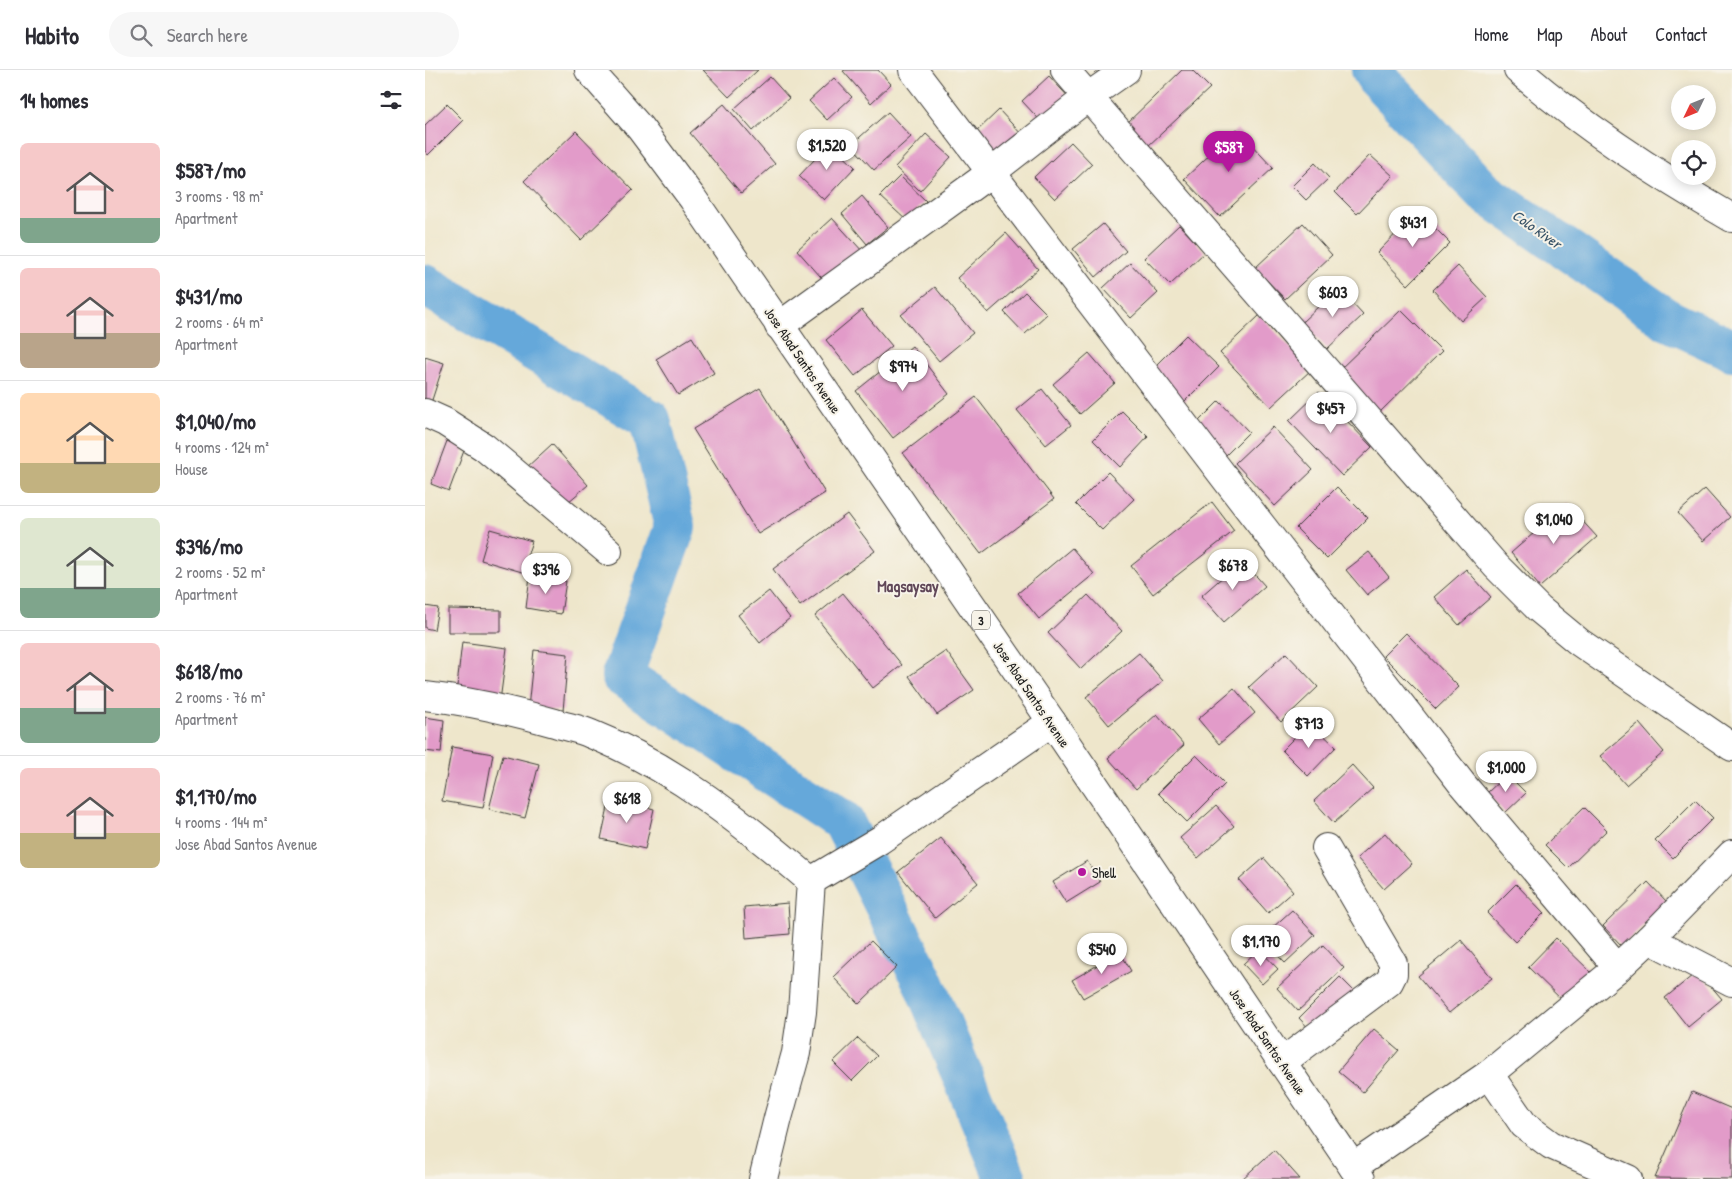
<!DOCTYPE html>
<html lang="en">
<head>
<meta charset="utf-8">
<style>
	body { margin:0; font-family:"Patrick Hand",sans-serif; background:#f7f7f7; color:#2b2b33; height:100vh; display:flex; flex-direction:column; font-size:19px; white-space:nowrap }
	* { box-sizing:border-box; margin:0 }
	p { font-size:16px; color:#7c7c81 }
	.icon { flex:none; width:28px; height:28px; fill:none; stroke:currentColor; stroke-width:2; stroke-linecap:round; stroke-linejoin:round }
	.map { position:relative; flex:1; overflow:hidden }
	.drawer { display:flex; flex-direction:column; background:#fff; width:425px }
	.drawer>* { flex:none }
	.needle { width:32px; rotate:227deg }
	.tools { position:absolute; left:1246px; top:15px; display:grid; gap:10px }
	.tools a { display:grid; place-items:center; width:45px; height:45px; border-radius:50%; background:#fff; box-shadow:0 2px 12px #0003; font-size:25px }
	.price { position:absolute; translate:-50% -42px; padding:0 11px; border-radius:18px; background:#fff; color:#222; font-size:16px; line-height:32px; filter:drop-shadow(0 1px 2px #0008) }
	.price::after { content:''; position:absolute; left:50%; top:30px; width:15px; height:11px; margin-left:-8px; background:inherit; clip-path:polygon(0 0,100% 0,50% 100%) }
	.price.active { background:#b5179e; color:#fff }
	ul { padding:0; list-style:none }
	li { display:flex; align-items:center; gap:15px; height:125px; padding:0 20px }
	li+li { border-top:1px solid #e1e1e2 }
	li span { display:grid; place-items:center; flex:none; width:140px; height:100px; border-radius:8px; color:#555 }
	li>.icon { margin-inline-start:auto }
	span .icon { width:60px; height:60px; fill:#fffc; stroke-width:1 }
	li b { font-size:21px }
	h2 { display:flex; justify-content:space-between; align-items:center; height:60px; padding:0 20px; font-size:21px }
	header { display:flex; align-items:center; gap:30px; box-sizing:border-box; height:70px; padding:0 25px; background:#fff; border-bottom:1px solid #e1e1e2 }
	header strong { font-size:24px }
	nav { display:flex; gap:28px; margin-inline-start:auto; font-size:18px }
	.search { width:350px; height:45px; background:#f7f7f7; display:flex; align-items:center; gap:12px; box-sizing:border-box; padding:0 18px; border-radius:28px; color:#7c7c81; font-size:19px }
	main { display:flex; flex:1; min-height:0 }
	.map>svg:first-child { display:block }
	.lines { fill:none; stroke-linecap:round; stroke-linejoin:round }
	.river { stroke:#65a8da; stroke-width:42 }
	.building { fill:#e29bc9 }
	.minor-casing { stroke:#3c3a36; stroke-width:30 }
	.highway-casing { stroke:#3c3a36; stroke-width:30 }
	.minor { stroke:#fff; stroke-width:28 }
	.highway { stroke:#fff; stroke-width:28 }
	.poi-dot { fill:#b5179e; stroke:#f7f3e8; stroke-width:2 }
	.labels { text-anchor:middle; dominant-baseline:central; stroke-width:4; stroke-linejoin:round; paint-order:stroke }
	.shield { fill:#f7f3e8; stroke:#5e5c59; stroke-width:1 }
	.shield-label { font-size:12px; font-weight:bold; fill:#1c1c1c }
	.street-label { font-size:14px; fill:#1c1c1c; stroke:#f7f3e8 }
	.poi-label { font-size:14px; fill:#1c1c1c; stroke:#f7f3e8; text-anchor:start }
	.water-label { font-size:15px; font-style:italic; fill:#395468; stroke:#f7f3e8 }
	.quarter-label { font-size:16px; font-weight:bold; fill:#614859; stroke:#f7f3e8 }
</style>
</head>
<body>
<header>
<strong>Habito</strong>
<div class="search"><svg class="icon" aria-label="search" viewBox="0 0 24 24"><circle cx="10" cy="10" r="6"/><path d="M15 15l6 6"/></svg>Search here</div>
<nav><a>Home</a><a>Map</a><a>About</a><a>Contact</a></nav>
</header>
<main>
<section class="drawer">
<h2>14 homes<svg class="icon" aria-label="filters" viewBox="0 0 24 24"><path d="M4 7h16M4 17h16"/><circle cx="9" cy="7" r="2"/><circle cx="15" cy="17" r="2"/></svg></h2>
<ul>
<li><span style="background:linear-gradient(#f6c9c9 75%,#7fa58c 0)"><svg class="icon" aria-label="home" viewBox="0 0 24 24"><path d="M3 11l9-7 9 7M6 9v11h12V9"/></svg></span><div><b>$587/mo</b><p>3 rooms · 98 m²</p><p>Apartment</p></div></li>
<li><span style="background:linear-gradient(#f6c9c9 65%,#b9a48a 0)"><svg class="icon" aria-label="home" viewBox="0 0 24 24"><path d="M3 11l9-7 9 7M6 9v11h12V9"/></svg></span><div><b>$431/mo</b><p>2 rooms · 64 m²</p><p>Apartment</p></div></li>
<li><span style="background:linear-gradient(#ffd9b3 70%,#c2b280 0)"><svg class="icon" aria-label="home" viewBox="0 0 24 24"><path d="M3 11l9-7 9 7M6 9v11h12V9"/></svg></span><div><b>$1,040/mo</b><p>4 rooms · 124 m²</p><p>House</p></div></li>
<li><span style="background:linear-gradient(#dfe7d0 70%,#7fa58c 0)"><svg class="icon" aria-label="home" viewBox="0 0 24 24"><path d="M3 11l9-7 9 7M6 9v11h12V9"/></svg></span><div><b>$396/mo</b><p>2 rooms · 52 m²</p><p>Apartment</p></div></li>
<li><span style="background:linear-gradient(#f6c9c9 65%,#7fa58c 0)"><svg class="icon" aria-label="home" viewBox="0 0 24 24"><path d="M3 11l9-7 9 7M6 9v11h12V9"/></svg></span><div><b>$618/mo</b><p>2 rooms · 76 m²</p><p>Apartment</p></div></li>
<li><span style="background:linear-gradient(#f6c9c9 65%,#c2b280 0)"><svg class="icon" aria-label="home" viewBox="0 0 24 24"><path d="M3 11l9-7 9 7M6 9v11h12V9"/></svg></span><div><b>$1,170/mo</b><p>4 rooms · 144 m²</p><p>Jose Abad Santos Avenue</p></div></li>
</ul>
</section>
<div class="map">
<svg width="1307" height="1109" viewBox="0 0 1307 1109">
	<rect width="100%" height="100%" fill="#f7f3e8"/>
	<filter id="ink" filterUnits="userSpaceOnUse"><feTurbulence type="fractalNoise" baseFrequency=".02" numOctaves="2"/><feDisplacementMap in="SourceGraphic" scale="10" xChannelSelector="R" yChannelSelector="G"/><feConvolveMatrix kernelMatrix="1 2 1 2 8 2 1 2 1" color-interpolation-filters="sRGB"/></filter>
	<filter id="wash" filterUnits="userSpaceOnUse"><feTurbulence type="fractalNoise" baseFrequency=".0096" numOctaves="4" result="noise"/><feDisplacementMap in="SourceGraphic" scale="20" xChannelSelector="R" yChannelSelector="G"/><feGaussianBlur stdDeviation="1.12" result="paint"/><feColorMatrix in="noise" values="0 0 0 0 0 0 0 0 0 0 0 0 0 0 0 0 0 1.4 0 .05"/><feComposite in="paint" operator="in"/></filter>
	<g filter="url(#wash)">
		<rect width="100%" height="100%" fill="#eee6cb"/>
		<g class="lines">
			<g class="river">
				<path d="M947,0l5,8 107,114 184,128 64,30"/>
				<path d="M0,215l225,135 25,107 -53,149 221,145 80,160 83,198"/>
			</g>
		</g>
		<g id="blocks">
			<g class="building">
				<path d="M278,0h55l-29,27z"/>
				<path d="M420,0h33l13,14 -20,19 -28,-32z"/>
				<path d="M757,0h10l18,18 -62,58 -22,-22z"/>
				<path d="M624,6l25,27 -27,25 -25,-27z"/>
				<path d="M345,7l19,21 -36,33 -19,-22z"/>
				<path d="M409,8l18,19 -25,23 -18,-19z"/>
				<path d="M22,34l16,16 -35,35 -3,-4v-26z"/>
				<path d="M299,34l51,60 -34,29 -51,-60z"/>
				<path d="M574,40l24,26 -24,22 -24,-25z"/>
				<path d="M463,42l23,25 -37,33 -23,-25z"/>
				<path d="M812,59l36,39 -53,49 -36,-38z"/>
				<path d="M151,61l57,59 -52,50 -57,-59z"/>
				<path d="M501,64l25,23 -31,34 -25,-24z"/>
				<path d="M646,72l21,22 -37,35 -21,-22z"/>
				<path d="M405,73l25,24 -31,33 -25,-24z"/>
				<path d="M945,85l23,21 -36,38 -22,-22z"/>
				<path d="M890,93l14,15 -23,22 -14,-14z"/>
				<path d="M475,106l26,25 -19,20 -27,-25z"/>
				<path d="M437,126l26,31 -21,17 -25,-30z"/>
				<path d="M993,141l32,32 -42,42 -31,-32z"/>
				<path d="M407,148l32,35 -36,32 -31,-35z"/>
				<path d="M878,153l29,32 -47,44 -30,-31z"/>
				<path d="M678,154l23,27 -30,26 -23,-28z"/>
				<path d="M754,155l26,27 -35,33 -26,-27z"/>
				<path d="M581,163l32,36 -50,44 -31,-35z"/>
				<path d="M705,193l28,30 -27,25 -28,-30z"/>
				<path d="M1033,196l29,31 -26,24 -28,-31z"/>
				<path d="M510,217l38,46 -34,28 -38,-46z"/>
				<path d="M913,218l25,27 -36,34 -25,-27z"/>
				<path d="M600,222l22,22 -22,20 -21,-22z"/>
				<path d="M437,240l30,36 -37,30 -29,-36z"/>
				<path d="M976,240l41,41 -64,63 -41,-42z"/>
				<path d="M835,245l51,55 -40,37 -51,-54z"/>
				<path d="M761,265l33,32 -35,35 -33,-32z"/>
				<path d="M267,267l22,36 -36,22 -22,-36z"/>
				<path d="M487,276l37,48 -56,44 -37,-47z"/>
				<path d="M664,283l26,30 -35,31 -27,-30z"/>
				<path d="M0,287l19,6 -13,40 -6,-1z"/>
				<path d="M335,318l65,105 -67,41 -65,-105z"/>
				<path d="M617,319l29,36 -25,20 -29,-35z"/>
				<path d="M894,322l53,55 -30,29 -53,-55z"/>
				<path d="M551,327l78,102 -73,55 -78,-101z"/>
				<path d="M794,331l30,31 -24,24 -30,-31z"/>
				<path d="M697,341l26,26 -28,30 -27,-27z"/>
				<path d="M848,357l40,43 -38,36 -40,-43z"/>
				<path d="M22,371l18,7 -16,43 -18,-7z"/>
				<path d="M127,374l36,41 -27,23 -35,-40z"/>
				<path d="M683,402l26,27 -32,31 -26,-26z"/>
				<path d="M912,417l31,31 -41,41 -31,-31z"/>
				<path d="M1280,419l25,28 -27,24 -25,-28z"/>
				<path d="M787,432l22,29 -81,63 -22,-28z"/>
				<path d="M1142,434l30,33 -57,50 -29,-34z"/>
				<path d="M422,444l28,37 -75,55 -27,-37z"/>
				<path d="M65,459l42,12 -10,31 -41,-12z"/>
				<path d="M647,478l22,26 -55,45 -21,-26z"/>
				<path d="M944,482l20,25 -22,18 -21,-25z"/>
				<path d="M817,490l23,26 -41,36 -23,-26z"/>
				<path d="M1041,499l25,28 -32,28 -25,-28z"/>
				<path d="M105,506l36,5 -5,33 -35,-6z"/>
				<path d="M344,521l21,27 -30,25 -22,-28z"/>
				<path d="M418,523l59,72 -29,23 -58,-72z"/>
				<path d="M663,525l34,36 -41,38 -33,-36z"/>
				<path d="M0,536l13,2 -4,22 -9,-2z"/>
				<path d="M23,539l53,1v22h-53z"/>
				<path d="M981,563l53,54 -23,22 -53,-53z"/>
				<path d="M37,572l45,6 -7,53 -44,-6z"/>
				<path d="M109,580l34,4 -5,57 -35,-3z"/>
				<path d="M521,581l28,39 -37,25 -28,-39z"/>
				<path d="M714,583l24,28 -54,44 -23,-28z"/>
				<path d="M861,583l32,34 -37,35 -32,-35z"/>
				<path d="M809,618l21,25 -36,31 -21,-25z"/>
				<path d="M732,644l27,31 -48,44 -28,-31z"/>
				<path d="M0,647l19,3 -3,33 -16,-2z"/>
				<path d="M885,652l26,25 -28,29 -26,-26z"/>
				<path d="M1214,653l25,29 -38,33 -26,-29z"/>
				<path d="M27,677l41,7 -10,54 -41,-7z"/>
				<path d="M78,685l36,9 -14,54 -36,-9z"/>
				<path d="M771,685l29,29 -38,38 -29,-29z"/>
				<path d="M927,695l21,23 -39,35 -20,-22z"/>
				<path d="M1082,704l19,19 -21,20 -18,-20z"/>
				<path d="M185,728l44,11 -9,40 -44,-10z"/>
				<path d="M1270,730l18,18 -40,40 -18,-18z"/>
				<path d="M791,736l18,20 -36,32 -18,-20z"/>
				<path d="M1159,737l23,23 -39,38 -23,-23z"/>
				<path d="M960,763l27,31 -28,25 -27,-31z"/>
				<path d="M516,768l37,45 -43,35 -37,-46z"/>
				<path d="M839,788l29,33 -25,22 -29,-33z"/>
				<path d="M662,791l13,21 -34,21 -13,-21z"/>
				<path d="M1223,812l19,20 -45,44 -19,-20z"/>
				<path d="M1091,814l28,29 -29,29 -28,-29z"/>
				<path d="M363,833l2,31 -44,4 -2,-31z"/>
				<path d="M867,840l23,25 -30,28 -24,-25z"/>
				<path d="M1131,868l38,37 -28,29 -38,-37z"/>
				<path d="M1036,870l31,38 -43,35 -31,-37z"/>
				<path d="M446,871l26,26 -38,37 -26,-27z"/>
				<path d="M898,875l21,23 -46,43 -21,-23z"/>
				<path d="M834,879l19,20 -16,15 -19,-20z"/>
				<path d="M695,882l11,19 -48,27 -11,-18z"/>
				<path d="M1273,901l24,28 -34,28 -23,-29z"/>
				<path d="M915,907l17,17 -42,41 -16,-17z"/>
				<path d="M949,959l25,21 -36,42 -25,-21z"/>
				<path d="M433,968l19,18 -25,25 -19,-19z"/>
				<path d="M1267,1022l40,17v70l-77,-1z"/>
				<path d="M849,1080l26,29h-58z"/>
			</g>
		</g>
	</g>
	<g filter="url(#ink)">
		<use href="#blocks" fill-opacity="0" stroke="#3c3a36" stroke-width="1"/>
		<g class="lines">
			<defs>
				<g id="minor">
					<path d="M488,0l328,429 222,286 155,183"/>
					<path d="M640,0l431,496 43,43 40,33 153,105"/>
					<path d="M1093,0c63,55 141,106 214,148"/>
					<path d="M354,256l213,-154 97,-76 37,-26"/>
					<path d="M0,343l20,9 39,25 124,104"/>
					<path d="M0,626c44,5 88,15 130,27 12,4 25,6 36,11 83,33 153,90 220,147"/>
					<path d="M386,811l69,-41 172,-118"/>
					<path d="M1224,869l83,43"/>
					<path d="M857,992l107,-80 4,-8v-11l-67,-115"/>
					<path d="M1064,1004l35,51 27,20 77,34"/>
					<path d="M928,1097l136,-93 129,-106 31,-29 83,-85"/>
					<path d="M338,1109l15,-61 18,-65 6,-41 9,-131"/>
				</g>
				<path id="highway" d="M164,0l51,58 53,71 359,523 309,457"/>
			</defs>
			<use href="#minor" class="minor-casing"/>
			<use href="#highway" class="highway-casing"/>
			<use href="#minor" class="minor"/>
			<use href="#highway" class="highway"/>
		</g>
	</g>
	<circle class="poi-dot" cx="657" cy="802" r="5"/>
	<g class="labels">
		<rect class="shield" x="547" y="540.5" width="18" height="19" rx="4"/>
		<g class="shield-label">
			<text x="556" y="550">3</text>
		</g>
		<g class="street-label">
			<text transform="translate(378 290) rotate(56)">Jose Abad Santos Avenue</text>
			<text transform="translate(607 624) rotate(56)">Jose Abad Santos Avenue</text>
			<text transform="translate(843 971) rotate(56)">Jose Abad Santos Avenue</text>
		</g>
		<g class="poi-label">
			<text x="667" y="802">Shell</text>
		</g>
		<g class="water-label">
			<text transform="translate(1112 159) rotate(35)">Colo River</text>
		</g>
		<g class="quarter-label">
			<text x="483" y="516">Magsaysay</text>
		</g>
	</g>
</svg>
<div class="tools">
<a><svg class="needle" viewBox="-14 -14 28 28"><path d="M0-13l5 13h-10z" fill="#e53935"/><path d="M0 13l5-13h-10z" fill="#7c7c81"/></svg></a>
<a><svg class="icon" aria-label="locate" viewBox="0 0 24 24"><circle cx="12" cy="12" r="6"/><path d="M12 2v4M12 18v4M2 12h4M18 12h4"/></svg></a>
</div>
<b class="price" style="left:402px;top:101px">$1,520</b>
<b class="price active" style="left:804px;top:103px">$587</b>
<b class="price" style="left:988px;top:178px">$431</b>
<b class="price" style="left:908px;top:248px">$603</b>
<b class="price" style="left:478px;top:322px">$974</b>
<b class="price" style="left:906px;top:364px">$457</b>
<b class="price" style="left:1129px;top:475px">$1,040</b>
<b class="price" style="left:808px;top:521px">$678</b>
<b class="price" style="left:121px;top:525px">$396</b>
<b class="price" style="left:884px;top:679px">$713</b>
<b class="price" style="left:1081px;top:723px">$1,000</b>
<b class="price" style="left:202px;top:754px">$618</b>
<b class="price" style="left:836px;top:897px">$1,170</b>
<b class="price" style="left:677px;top:905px">$540</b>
</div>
</main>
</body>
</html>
